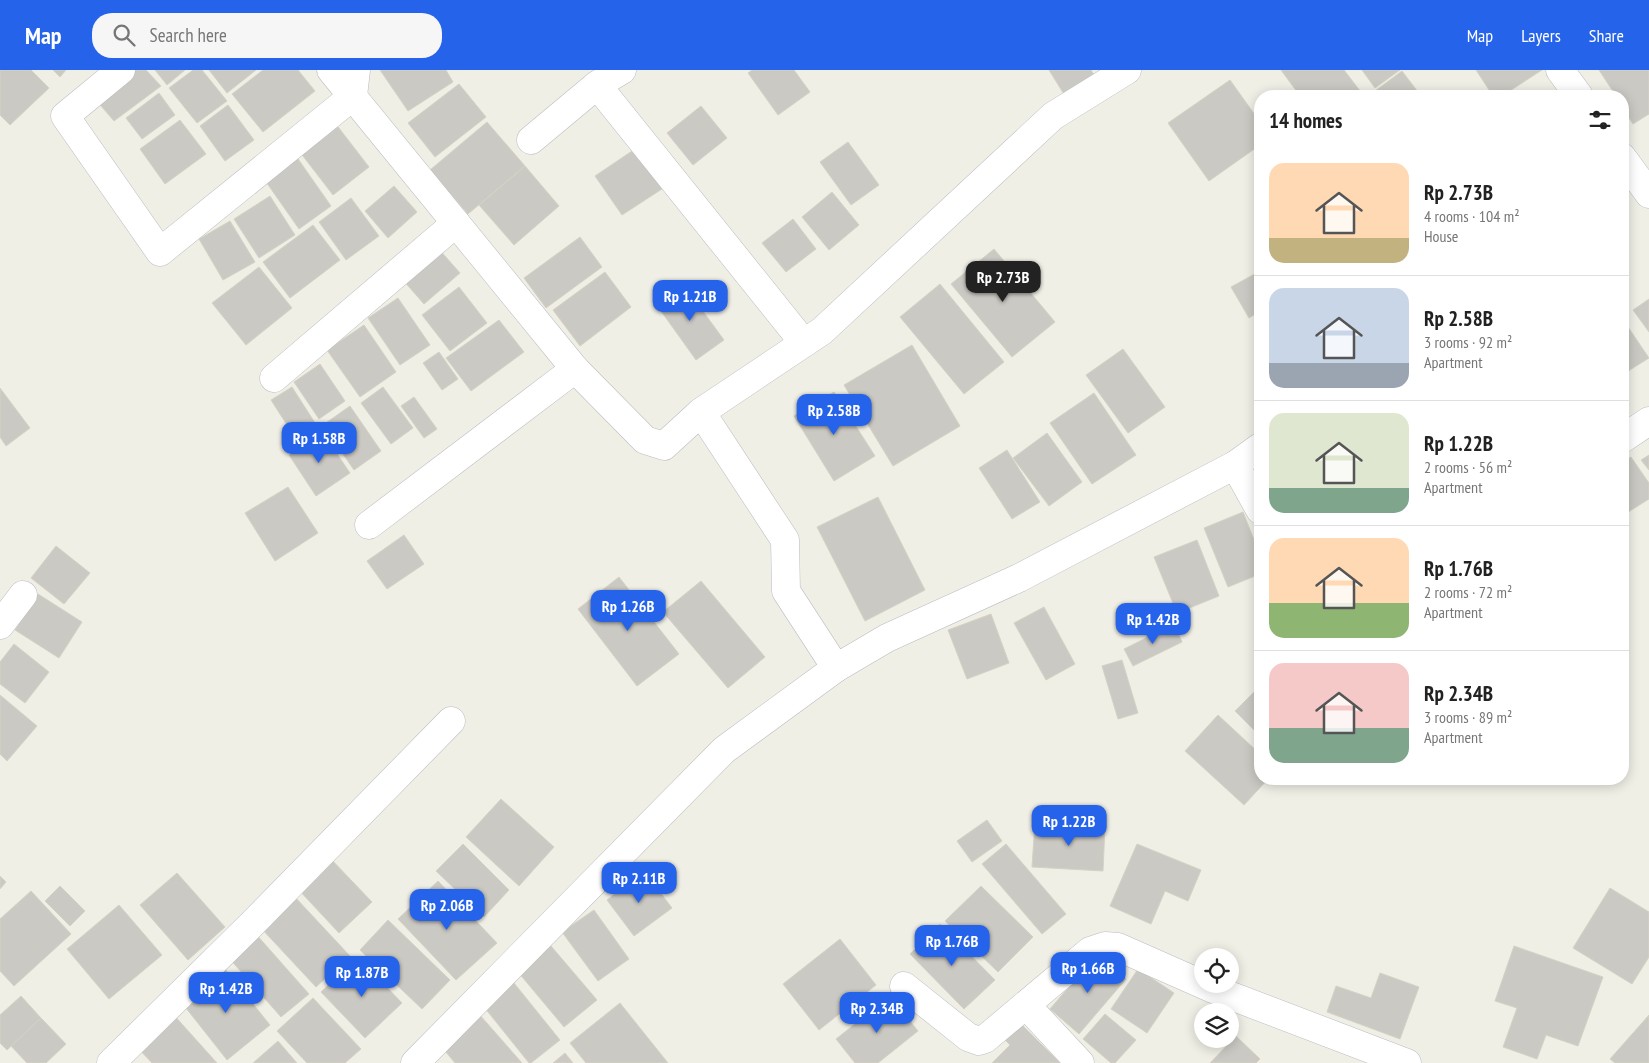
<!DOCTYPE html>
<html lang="en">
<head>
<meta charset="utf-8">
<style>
	body { margin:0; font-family:"PT Sans Narrow",sans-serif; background:#f6f6f6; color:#222; height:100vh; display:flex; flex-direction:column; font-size:19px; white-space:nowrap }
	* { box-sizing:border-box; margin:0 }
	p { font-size:16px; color:#767676 }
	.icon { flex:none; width:28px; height:28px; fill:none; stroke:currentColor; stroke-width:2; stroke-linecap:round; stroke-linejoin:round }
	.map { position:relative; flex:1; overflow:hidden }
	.details { position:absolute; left:1254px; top:20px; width:375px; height:695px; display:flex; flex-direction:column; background:#fff; border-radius:20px; box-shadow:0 2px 12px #0003 }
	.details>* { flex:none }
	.controls { position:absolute; left:1194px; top:878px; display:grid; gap:10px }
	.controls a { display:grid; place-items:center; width:45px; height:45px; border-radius:50%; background:#fff; box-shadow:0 2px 12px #0003; font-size:25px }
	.price { position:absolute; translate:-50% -42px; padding:0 11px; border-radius:10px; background:#2563eb; color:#fff; font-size:16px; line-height:32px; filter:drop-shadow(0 1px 2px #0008) }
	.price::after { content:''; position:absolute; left:50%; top:30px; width:15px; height:11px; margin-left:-8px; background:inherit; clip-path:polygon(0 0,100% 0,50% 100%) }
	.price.active { background:#222; color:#fff }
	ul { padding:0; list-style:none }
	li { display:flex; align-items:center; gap:15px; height:125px; padding:0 15px }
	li+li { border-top:1px solid #e0e0e0 }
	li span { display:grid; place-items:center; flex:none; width:140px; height:100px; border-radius:15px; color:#555 }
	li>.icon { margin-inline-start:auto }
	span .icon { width:60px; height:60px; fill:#fffc; stroke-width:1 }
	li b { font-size:21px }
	h2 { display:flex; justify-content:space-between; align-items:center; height:60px; padding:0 15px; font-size:21px }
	header { display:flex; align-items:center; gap:30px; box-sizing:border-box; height:70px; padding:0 25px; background:#2563eb; color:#fff }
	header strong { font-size:24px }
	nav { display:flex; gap:28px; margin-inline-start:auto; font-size:18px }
	.search { width:350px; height:45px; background:#f6f6f6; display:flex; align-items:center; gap:12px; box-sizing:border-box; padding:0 18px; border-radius:20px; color:#767676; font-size:19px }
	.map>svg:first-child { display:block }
	.building { fill:#cbc9c3; stroke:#d5d2c4 }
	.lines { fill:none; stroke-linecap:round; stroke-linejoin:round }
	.street-casing { stroke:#babcc1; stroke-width:29 }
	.street { stroke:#fff; stroke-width:28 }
</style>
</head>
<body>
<header>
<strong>Map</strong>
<div class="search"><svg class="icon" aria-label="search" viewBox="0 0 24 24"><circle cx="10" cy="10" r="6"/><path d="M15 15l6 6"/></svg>Search here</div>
<nav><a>Map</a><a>Layers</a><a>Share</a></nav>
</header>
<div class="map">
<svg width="1649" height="993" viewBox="0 0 1649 993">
	<rect width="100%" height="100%" fill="#f0efe6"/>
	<g class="building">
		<path d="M0,0h31l18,18 -39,37 -10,-10z"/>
		<path d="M53,0h13l-6,7z"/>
		<path d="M134,0h12l15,16 -47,35 -18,-21z"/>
		<path d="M155,0h30l-18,15z"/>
		<path d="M193,0h9l25,31 -30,22 -28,-35z"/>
		<path d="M209,0h47l-29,23z"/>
		<path d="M263,0h35l17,21 -52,41 -31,-38z"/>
		<path d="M380,0h66l7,12 -45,29z"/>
		<path d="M752,0h42l16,22 -32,23 -30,-42z"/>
		<path d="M1049,0h42l5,8 -31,18z"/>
		<path d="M1281,0h63l20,26h-64z"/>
		<path d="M1362,0h38l-25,18z"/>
		<path d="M1476,0h66l-40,26h-9z"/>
		<path d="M1599,0h50v44l-16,10 -11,-17v-11h-6z"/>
		<path d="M1402,1l19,25h-48l-2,-2z"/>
		<path d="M1230,10l30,42v23l-51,36 -41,-58z"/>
		<path d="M459,14l27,33 -51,40 -27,-34z"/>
		<path d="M159,23l16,22 -33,24 -16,-21z"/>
		<path d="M228,35l26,35 -29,21 -25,-35z"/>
		<path d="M701,36l26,32 -34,27 -26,-32z"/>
		<path d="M332,49l37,48 -36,28 -37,-48z"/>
		<path d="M180,50l26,34 -41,30 -25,-35z"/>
		<path d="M487,52l38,44 -57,48 -38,-44z"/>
		<path d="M848,72l31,43 -28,20 -31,-43z"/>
		<path d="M635,79l27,40 -40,26 -27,-39z"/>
		<path d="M296,86l35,50 -32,23 -35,-50z"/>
		<path d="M525,96l34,40 -45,39 -35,-40z"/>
		<path d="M394,116l23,26 -29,26 -23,-27z"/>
		<path d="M832,122l27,33 -30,25 -27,-33z"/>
		<path d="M270,126l25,39 -36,23 -25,-39z"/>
		<path d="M351,128l28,38 -33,24 -27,-38z"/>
		<path d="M793,149l23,30 -30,23 -24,-29z"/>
		<path d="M230,151l25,41 -32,18 -24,-41z"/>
		<path d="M313,155l27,35 -50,38 -27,-36z"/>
		<path d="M580,167l22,30 -56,41 -22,-30z"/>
		<path d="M438,178l22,25 -36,31 -22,-25z"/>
		<path d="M994,179l61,73 -43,35 -61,-73z"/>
		<path d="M259,197l33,41 -46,37 -34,-42z"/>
		<path d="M1260,201v46l-3,-4 -8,5 -18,-31z"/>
		<path d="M605,202l26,35 -51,39 -27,-36z"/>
		<path d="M683,214l41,56 -28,20 -40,-56z"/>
		<path d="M940,214l64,78 -40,32 -64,-77z"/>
		<path d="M459,217l28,36 -37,28 -28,-36z"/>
		<path d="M398,228l32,47 -30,20 -32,-47z"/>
		<path d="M1649,229v33l-16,-22z"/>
		<path d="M1622,248l27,40 -27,17z"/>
		<path d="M499,250l25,32 -53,39 -25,-33z"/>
		<path d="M364,255l32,47 -36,25 -33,-47z"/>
		<path d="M912,275l48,81 -67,40 -49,-81z"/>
		<path d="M1123,279l42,58 -37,26 -42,-58z"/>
		<path d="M439,282l19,27 -16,11 -19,-27z"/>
		<path d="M320,294l25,37 -26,18 -25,-37z"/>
		<path d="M292,317l25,39 -21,13 -25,-39z"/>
		<path d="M383,317l30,41 -22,16 -30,-41z"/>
		<path d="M0,318l30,40 -24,18 -6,-9z"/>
		<path d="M834,322l41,64 -41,25 -40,-65z"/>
		<path d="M1094,323l42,62 -44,29 -42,-61z"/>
		<path d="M414,327l23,32 -13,9 -23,-32z"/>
		<path d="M350,336l31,45 -27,19 -31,-45z"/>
		<path d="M323,363l27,40 -34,23 -27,-41z"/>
		<path d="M1047,363l35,49 -33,24 -36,-48z"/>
		<path d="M1007,380l33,52 -28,17 -33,-51z"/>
		<path d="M1649,385v15l-8,-10z"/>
		<path d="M1631,387l18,26v16l-27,17v-54z"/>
		<path d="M288,417l30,46 -43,28 -30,-48z"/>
		<path d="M878,427l47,93 -60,31 -48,-94z"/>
		<path d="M1243,442l17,43v19l-32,13 -24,-59z"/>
		<path d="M404,465l20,29 -37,25 -20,-28z"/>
		<path d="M1197,470l22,56 -42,17 -23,-56z"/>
		<path d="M56,476l34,27 -26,31 -33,-26z"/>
		<path d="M619,507l60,77 -42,32 -59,-77z"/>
		<path d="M701,511l64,76 -37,31 -65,-76z"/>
		<path d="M38,524l44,28 -23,36 -44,-28z"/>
		<path d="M1044,537l31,57 -29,16 -32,-57z"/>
		<path d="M991,544l18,49 -42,16 -19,-49z"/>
		<path d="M1174,554l8,18 -49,24 -9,-17z"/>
		<path d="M14,574l35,28 -24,31 -25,-19v-22z"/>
		<path d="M1122,590l16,53 -20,6 -16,-53z"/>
		<path d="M1260,616v50l-25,-25z"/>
		<path d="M0,625l37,31 -30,35 -7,-7z"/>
		<path d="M1218,645l42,39v25h8l-24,26 -59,-54z"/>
		<path d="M501,729l53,48 -35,39 -53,-49z"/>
		<path d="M987,750l15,21 -30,21 -15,-21z"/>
		<path d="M1035,752l70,4 -2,45 -71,-4z"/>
		<path d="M463,774l46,46 -25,27 -48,-46z"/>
		<path d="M1006,774l60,70 -24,20 -60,-70z"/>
		<path d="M1137,774l64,26 -13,31 -23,-10 -14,33 -41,-18z"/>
		<path d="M329,787l43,45 -33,31 -43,-46z"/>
		<path d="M644,801l28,37 -38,28 -27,-36z"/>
		<path d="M177,803l48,54 -37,33 -48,-55z"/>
		<path d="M0,806l6,6 -6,7z"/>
		<path d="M438,811l59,62 -41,37 -58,-61z"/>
		<path d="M60,816l25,25 -15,15 -25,-25z"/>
		<path d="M981,816l52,51 -35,35 -53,-51z"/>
		<path d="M1610,818l39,24v45l-17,27 -59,-36z"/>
		<path d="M31,821l40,43 -57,52 -14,-15v-52z"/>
		<path d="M294,826l56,60 -34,31 -56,-60z"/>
		<path d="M119,835l43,50 -53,44 -42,-50z"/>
		<path d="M594,840l35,49 -31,22 -36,-49z"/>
		<path d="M388,850l62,60 -28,29 -62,-59z"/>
		<path d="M940,854l55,56 -31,29 -54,-55z"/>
		<path d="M255,863l54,61 -28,23 -53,-60z"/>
		<path d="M840,869l36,46 -57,45 -36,-46z"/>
		<path d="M551,876l46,54 -33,27 -46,-55z"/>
		<path d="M1514,876l89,31 -25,69 -32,-11 -9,24 -34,-12 14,-39 -22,-7z"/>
		<path d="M1097,884l29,25 -47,55 -29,-25z"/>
		<path d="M358,887l44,46 -37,35 -44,-46z"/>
		<path d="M225,899l45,56 -43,35 -45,-57z"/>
		<path d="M1138,899l36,24 -27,40 -36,-24z"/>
		<path d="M1380,903l39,14 -19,52 -73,-27 9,-26 35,12z"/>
		<path d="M514,913l46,57 -29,23h-2l-45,-56z"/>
		<path d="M21,926l20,22 -34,32 -7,-7v-28z"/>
		<path d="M890,926l28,35 -40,32h-23l-19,-24z"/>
		<path d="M313,928l48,51 -16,14h-38l-30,-32z"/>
		<path d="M620,933l48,60h-82l-16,-20z"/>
		<path d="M173,944l44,49h-65l-16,-17z"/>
		<path d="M479,944l43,49h-67l-14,-17z"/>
		<path d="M1105,944l31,26 -21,23h-4l-28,-24z"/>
		<path d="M1649,945v48h-34l-5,-4z"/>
		<path d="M1014,947l46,46h-68l18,-18 -12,-12z"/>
		<path d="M41,948l25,26 -20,19h-19l-16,-17z"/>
		<path d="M1236,966l24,23 -4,4h-46z"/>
		<path d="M278,971l19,22h-44z"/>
		<path d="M565,983l8,10h-20z"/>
	</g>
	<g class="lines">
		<defs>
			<g id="street">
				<path d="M121,0l-56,46 95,136 193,-156 3,-26"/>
				<path d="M331,0l244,299 70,71 19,6 37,-34 121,-81 231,-215 74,-46"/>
				<path d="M1560,0l19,26"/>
				<path d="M597,15l207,258"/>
				<path d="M531,70l66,-55 25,-15"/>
				<path d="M1622,87l27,37"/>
				<path d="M274,308l182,-155"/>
				<path d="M701,342l84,128 1,51 50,77"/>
				<path d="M1622,369l27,-18"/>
				<path d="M1235,395l25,45"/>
				<path d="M369,455l206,-156"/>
				<path d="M0,555l23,-30"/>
				<path d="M904,916l64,51 11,4 6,-2 105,-88 15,-5 13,1 95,42 194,74"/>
				<path d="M1026,935l54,58"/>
				<path d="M111,993l141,-139 199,-203"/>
				<path d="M415,993l309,-313 112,-82 51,-30 132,-60 216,-113 25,-18"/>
			</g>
		</defs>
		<use href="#street" class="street-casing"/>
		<use href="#street" class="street"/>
	</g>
</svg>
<div class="controls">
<a><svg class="icon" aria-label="locate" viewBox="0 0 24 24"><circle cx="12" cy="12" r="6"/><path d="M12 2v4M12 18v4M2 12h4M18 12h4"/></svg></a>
<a><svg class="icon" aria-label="layers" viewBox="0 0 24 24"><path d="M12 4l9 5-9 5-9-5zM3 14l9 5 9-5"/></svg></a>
</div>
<b class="price active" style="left:1003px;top:233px">Rp 2.73B</b>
<b class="price" style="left:690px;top:252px">Rp 1.21B</b>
<b class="price" style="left:834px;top:366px">Rp 2.58B</b>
<b class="price" style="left:319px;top:394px">Rp 1.58B</b>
<b class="price" style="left:628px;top:562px">Rp 1.26B</b>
<b class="price" style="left:1153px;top:575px">Rp 1.42B</b>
<b class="price" style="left:1069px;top:777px">Rp 1.22B</b>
<b class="price" style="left:639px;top:834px">Rp 2.11B</b>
<b class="price" style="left:447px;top:861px">Rp 2.06B</b>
<b class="price" style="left:952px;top:897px">Rp 1.76B</b>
<b class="price" style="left:1088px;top:924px">Rp 1.66B</b>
<b class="price" style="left:362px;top:928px">Rp 1.87B</b>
<b class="price" style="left:226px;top:944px">Rp 1.42B</b>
<b class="price" style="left:877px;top:964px">Rp 2.34B</b>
<section class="details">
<h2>14 homes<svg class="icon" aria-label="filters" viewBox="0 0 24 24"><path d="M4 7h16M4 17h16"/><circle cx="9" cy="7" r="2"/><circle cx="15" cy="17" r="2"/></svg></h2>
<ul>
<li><span style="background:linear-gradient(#ffd9b3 75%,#c2b280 0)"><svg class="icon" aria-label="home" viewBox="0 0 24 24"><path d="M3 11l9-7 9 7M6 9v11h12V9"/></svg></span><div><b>Rp 2.73B</b><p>4 rooms · 104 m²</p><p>House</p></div></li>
<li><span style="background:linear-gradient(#c9d6e8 75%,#9aa5b1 0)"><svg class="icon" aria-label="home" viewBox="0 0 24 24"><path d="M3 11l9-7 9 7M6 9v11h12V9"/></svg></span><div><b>Rp 2.58B</b><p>3 rooms · 92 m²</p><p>Apartment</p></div></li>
<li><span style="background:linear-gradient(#dfe7d0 75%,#7fa58c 0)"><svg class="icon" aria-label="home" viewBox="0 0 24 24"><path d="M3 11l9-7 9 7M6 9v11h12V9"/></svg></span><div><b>Rp 1.22B</b><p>2 rooms · 56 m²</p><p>Apartment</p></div></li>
<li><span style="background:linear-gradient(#ffd9b3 65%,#8fb573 0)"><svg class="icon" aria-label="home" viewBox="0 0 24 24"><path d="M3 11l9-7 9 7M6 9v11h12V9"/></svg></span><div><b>Rp 1.76B</b><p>2 rooms · 72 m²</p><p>Apartment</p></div></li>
<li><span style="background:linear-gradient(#f6c9c9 65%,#7fa58c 0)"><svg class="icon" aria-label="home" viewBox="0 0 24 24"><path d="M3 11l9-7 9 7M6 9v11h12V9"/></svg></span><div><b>Rp 2.34B</b><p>3 rooms · 89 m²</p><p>Apartment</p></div></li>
</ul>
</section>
</div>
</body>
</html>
